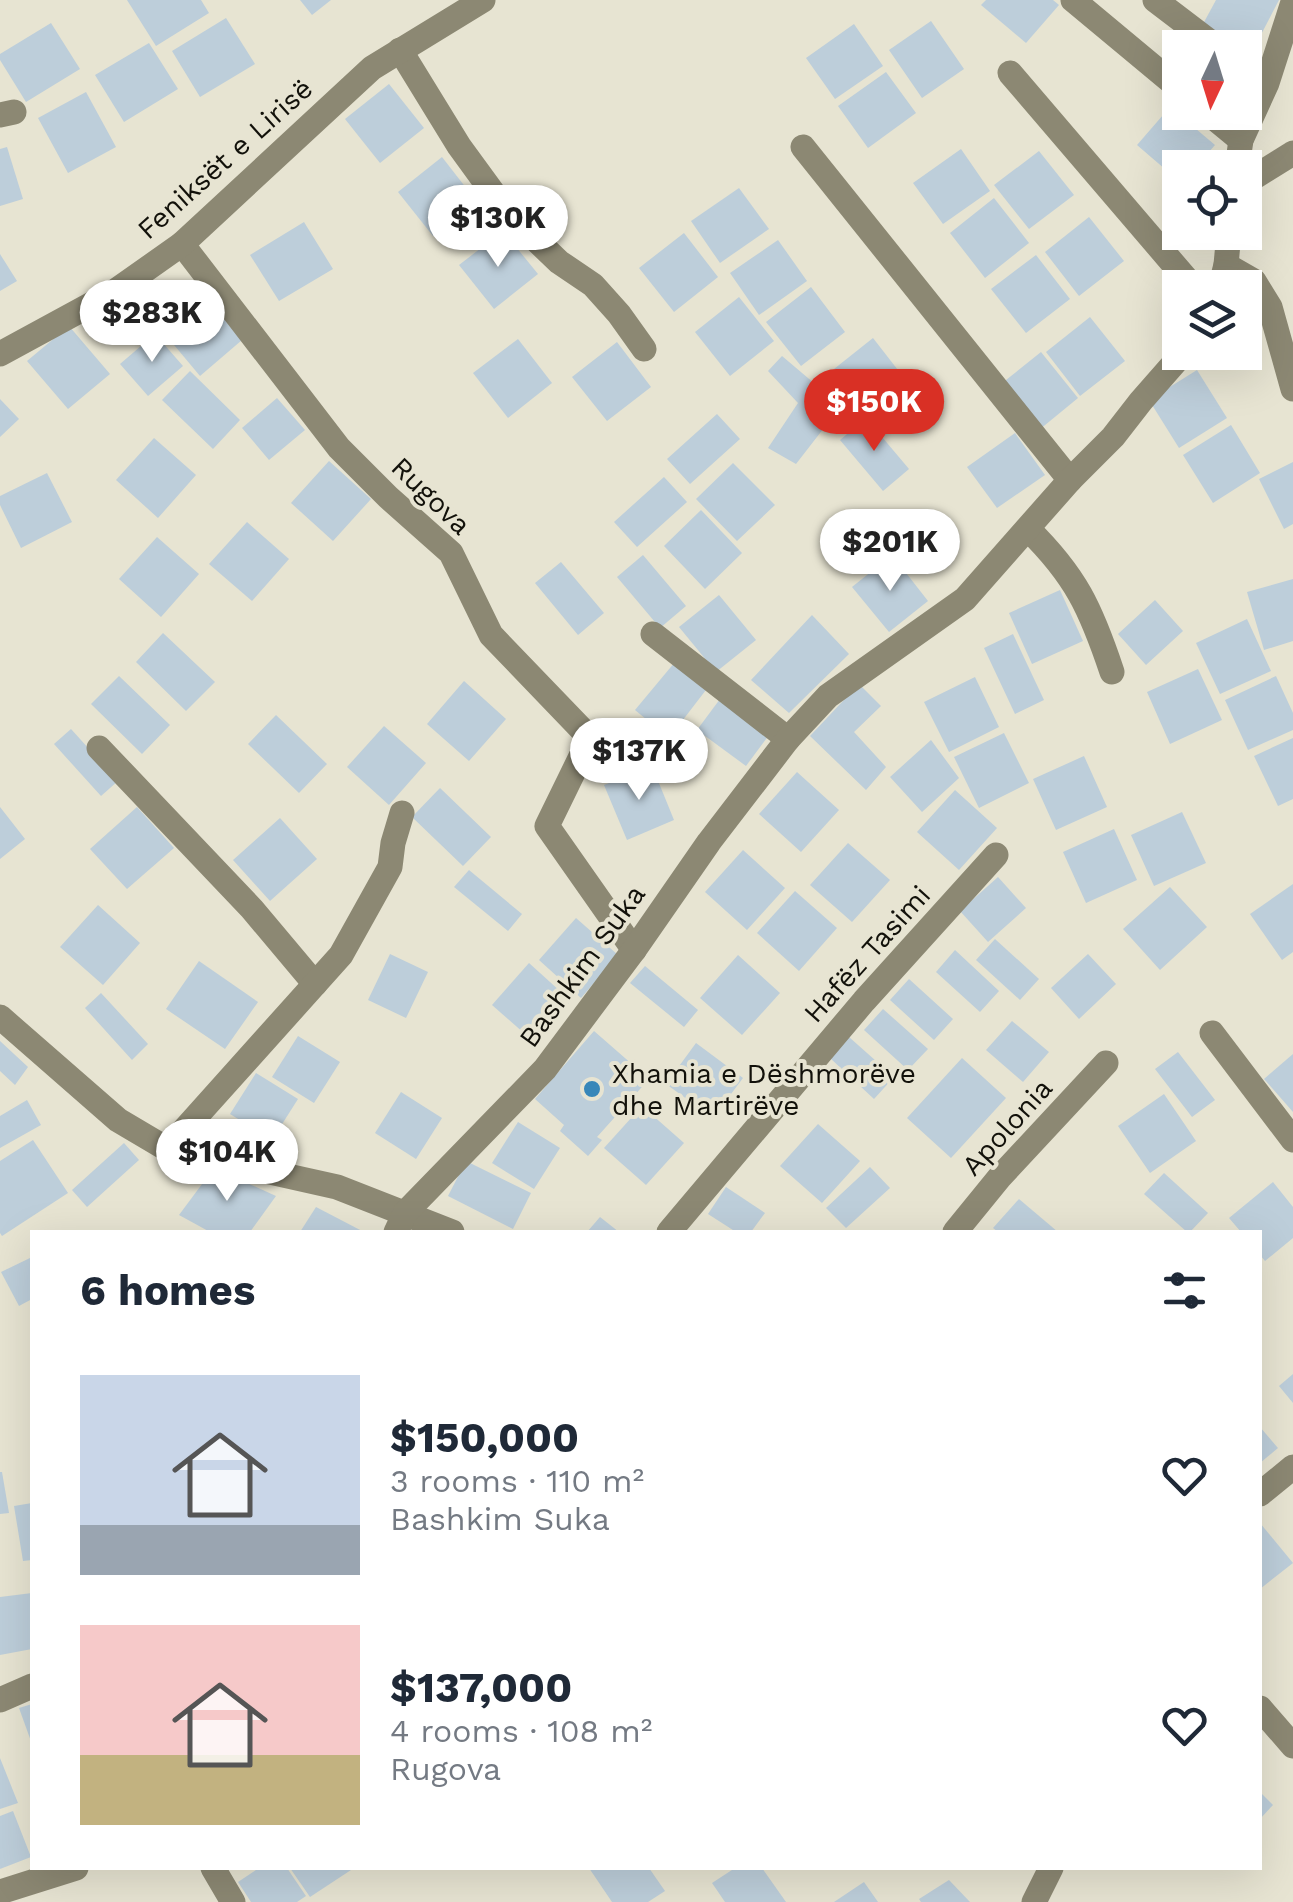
<!DOCTYPE html>
<html lang="en">
<head>
<meta charset="utf-8">
<style>
	body { margin:0; font-family:"Work Sans",sans-serif; background:#f2f2f3; color:#1f2937; height:100vh; display:flex; flex-direction:column; font-size:38px; white-space:nowrap }
	* { box-sizing:border-box; margin:0 }
	p { font-size:32px; color:#747a83 }
	.icon { flex:none; width:55px; height:55px; fill:none; stroke:currentColor; stroke-width:2; stroke-linecap:round; stroke-linejoin:round }
	.map { position:relative; flex:1; overflow:hidden }
	.details { position:absolute; left:30px; top:1230px; width:1232px; height:640px; display:flex; flex-direction:column; background:#fff; border-radius:0px; box-shadow:0 10px 40px #0002 }
	.details>* { flex:none }
	.needle { width:65px; rotate:184deg }
	.buttons { position:absolute; left:1162px; top:30px; display:grid; gap:20px }
	.buttons a { display:grid; place-items:center; width:100px; height:100px; border-radius:0px; background:#fff; box-shadow:0 10px 40px #0002; font-size:50px }
	.price { position:absolute; translate:-50% -85px; padding:0 22px; border-radius:35px; background:#fff; color:#222; font-size:32px; line-height:65px; filter:drop-shadow(0 2px 5px #0008) }
	.price::after { content:''; position:absolute; left:50%; top:60px; width:30px; height:22px; margin-left:-15px; background:inherit; clip-path:polygon(0 0,100% 0,50% 100%) }
	.price.on { background:#d93025; color:#fff }
	ul { padding:0; list-style:none }
	li { display:flex; align-items:center; gap:30px; height:250px; padding:0 50px }
	li span { display:grid; place-items:center; flex:none; width:280px; height:200px; border-radius:0px; color:#555 }
	li>.icon { margin-inline-start:auto }
	span .icon { width:120px; height:120px; fill:#fffc; stroke-width:1 }
	li b { font-size:42px }
	h2 { display:flex; justify-content:space-between; align-items:center; height:120px; padding:0 50px; font-size:42px }
	.map>svg:first-child { display:block }
	.building { fill:#bdceda }
	.lines { fill:none; stroke-linecap:round; stroke-linejoin:round }
	.minor { stroke:#8c8873; stroke-width:25 }
	.tertiary { stroke:#8c8873; stroke-width:25 }
	.poi-dot { fill:#3887b9; stroke:#e7e4d2; stroke-width:4 }
	.labels { text-anchor:middle; dominant-baseline:central; stroke-width:8; stroke-linejoin:round; paint-order:stroke }
	.street-label { font-size:28px; fill:#12110a; stroke:#e7e4d2 }
	.poi-label { font-size:28px; fill:#12110a; stroke:#e7e4d2; text-anchor:start }
</style>
</head>
<body>
<div class="map">
<svg width="1293" height="1902" viewBox="0 0 1293 1902">
	<rect width="100%" height="100%" fill="#e7e4d2"/>
	<g class="building">
		<path d="M127,0h74l8,13 -53,33z"/>
		<path d="M300,0h31l-19,15z"/>
		<path d="M986,0h67l6,5 -33,38 -45,-38z"/>
		<path d="M1216,0h63l-26,50 -50,-26z"/>
		<path d="M226,18l29,46 -55,33 -28,-46z"/>
		<path d="M931,21l33,48 -42,29 -33,-48z"/>
		<path d="M51,23l29,46 -54,33 -26,-42v-6z"/>
		<path d="M854,24l29,42 -48,33 -29,-41z"/>
		<path d="M149,43l29,46 -54,33 -29,-47z"/>
		<path d="M886,72l30,41 -48,35 -30,-42z"/>
		<path d="M389,84l35,44 -44,35 -35,-44z"/>
		<path d="M86,92l30,55 -48,26 -30,-55z"/>
		<path d="M1170,107l45,38 -20,23h-15v14l-43,-37z"/>
		<path d="M7,147l16,52 -23,7v-57z"/>
		<path d="M961,149l29,42 -47,33 -30,-41z"/>
		<path d="M1039,151l35,44 -45,34 -35,-44z"/>
		<path d="M442,157l35,45 -44,34 -35,-44z"/>
		<path d="M739,188l30,41 -49,34 -29,-42z"/>
		<path d="M994,198l35,45 -44,35 -35,-45z"/>
		<path d="M1089,217l35,44 -45,35 -34,-44z"/>
		<path d="M304,222l29,47 -54,32 -29,-46z"/>
		<path d="M503,231l35,43 -44,35 -35,-44z"/>
		<path d="M684,233l34,44 -44,35 -35,-44z"/>
		<path d="M778,240l29,41 -48,34 -29,-42z"/>
		<path d="M0,254l17,27 -17,10z"/>
		<path d="M1036,255l34,44 -44,34 -35,-44z"/>
		<path d="M811,287l34,45 -44,34 -35,-44z"/>
		<path d="M201,292l41,48 -42,36 -41,-49z"/>
		<path d="M739,297l35,44 -44,35 -35,-44z"/>
		<path d="M1090,317l35,44 -45,35 -34,-44z"/>
		<path d="M69,326l41,48 -42,35 -41,-48z"/>
		<path d="M155,334l28,32 -35,30 -28,-32z"/>
		<path d="M873,338l35,45 -44,34 -35,-44z"/>
		<path d="M518,339l34,44 -44,35 -35,-45z"/>
		<path d="M617,342l34,45 -44,34 -35,-44z"/>
		<path d="M1041,352l37,46 -39,32 -38,-46z"/>
		<path d="M782,356l59,50 -45,58 -28,-16 30,-45 -30,-32z"/>
		<path d="M1197,370l30,48 -48,30 -30,-48z"/>
		<path d="M190,371l50,49 -27,29 -51,-49z"/>
		<path d="M277,398l28,32 -36,30 -27,-32z"/>
		<path d="M0,399l19,20 -19,18z"/>
		<path d="M717,414l23,25 -50,45 -23,-25z"/>
		<path d="M866,418l43,51 -26,22 -43,-51z"/>
		<path d="M1231,425l29,48 -47,30 -30,-48z"/>
		<path d="M1015,433l30,42 -48,33 -30,-41z"/>
		<path d="M154,438l42,37 -38,43 -42,-38z"/>
		<path d="M329,461l42,38 -38,42 -42,-38z"/>
		<path d="M1293,462v62l-9,5 -25,-50z"/>
		<path d="M733,463l42,42 -38,36 -41,-42z"/>
		<path d="M47,473l25,49 -51,26 -21,-43v-9z"/>
		<path d="M664,477l23,25 -50,45 -23,-25z"/>
		<path d="M701,510l41,43 -37,36 -41,-43z"/>
		<path d="M247,522l42,37 -37,42 -43,-37z"/>
		<path d="M157,537l42,37 -38,43 -42,-38z"/>
		<path d="M643,555l43,51 -26,22 -43,-51z"/>
		<path d="M892,555l36,46 -39,31 -37,-45z"/>
		<path d="M561,562l43,51 -26,22 -43,-52z"/>
		<path d="M1293,579v62l-29,9 -17,-58z"/>
		<path d="M1060,590l23,51 -51,23 -23,-51z"/>
		<path d="M719,595l37,45 -40,32 -37,-45z"/>
		<path d="M1155,600l28,31 -37,34 -28,-31z"/>
		<path d="M812,615l37,39 -60,59 -38,-33z"/>
		<path d="M1247,619l24,52 -51,23 -24,-51z"/>
		<path d="M163,633l52,49 -29,29 -50,-49z"/>
		<path d="M1013,634l31,66 -29,14 -31,-66z"/>
		<path d="M675,662l34,24 -40,52 -34,-28z"/>
		<path d="M1198,669l24,51 -52,24 -23,-52z"/>
		<path d="M119,676l51,49 -28,29 -51,-50z"/>
		<path d="M1276,676l17,37v17l-45,20 -23,-50z"/>
		<path d="M975,677l24,50 -50,25 -25,-50z"/>
		<path d="M464,681l42,38 -37,42 -42,-37z"/>
		<path d="M859,684l22,22 -27,26 32,35 -20,23 -56,-54z"/>
		<path d="M720,699l49,36 -23,31 -49,-36z"/>
		<path d="M276,715l51,49 -28,29 -51,-49z"/>
		<path d="M384,726l42,37 -37,42 -42,-38z"/>
		<path d="M71,729l47,52 -17,15 -47,-52z"/>
		<path d="M1004,733l25,50 -50,25 -25,-51z"/>
		<path d="M1293,738v61l-15,7 -24,-50z"/>
		<path d="M931,740l28,38 -37,34 -32,-35z"/>
		<path d="M1084,756l23,51 -51,23 -23,-51z"/>
		<path d="M652,766l22,54 -47,20 -23,-55z"/>
		<path d="M797,772l42,38 -38,42 -42,-38z"/>
		<path d="M440,788l51,49 -28,29 -51,-49z"/>
		<path d="M955,790l42,38 -38,42 -42,-38z"/>
		<path d="M0,807l25,32 -25,20z"/>
		<path d="M137,807l37,41 -47,41 -37,-40z"/>
		<path d="M1182,812l24,51 -52,23 -23,-51z"/>
		<path d="M280,818l37,41 -47,42 -37,-41z"/>
		<path d="M1114,829l23,51 -51,23 -23,-51z"/>
		<path d="M848,843l42,37 -38,42 -42,-37z"/>
		<path d="M743,850l42,38 -38,42 -42,-38z"/>
		<path d="M469,870l53,44 -14,17 -54,-44z"/>
		<path d="M998,877l28,31 -38,34 -28,-31z"/>
		<path d="M1293,884v68l-11,8 -32,-46z"/>
		<path d="M1170,887l37,40 -47,43 -37,-41z"/>
		<path d="M795,891l42,37 -38,43 -42,-38z"/>
		<path d="M98,905l42,38 -37,42 -43,-38z"/>
		<path d="M576,918l42,37 -37,43 -42,-38z"/>
		<path d="M995,939l44,40 -19,21 -44,-40z"/>
		<path d="M955,950l44,41 -19,21 -44,-40z"/>
		<path d="M390,954l38,18 -22,46 -38,-18z"/>
		<path d="M1088,954l28,30 -37,35 -28,-31z"/>
		<path d="M738,955l42,38 -38,42 -42,-37z"/>
		<path d="M199,961l59,41 -33,47 -59,-40z"/>
		<path d="M529,963l42,38 -37,41 -42,-37z"/>
		<path d="M645,966l53,44 -14,17 -54,-44z"/>
		<path d="M909,979l44,40 -19,21 -44,-40z"/>
		<path d="M101,993l47,51 -16,16 -47,-52z"/>
		<path d="M883,1009l45,40 -20,21 -44,-40z"/>
		<path d="M1012,1021l37,31 -26,30 -37,-32z"/>
		<path d="M594,1031l55,48 -52,58 5,3 -14,16 -28,-25 4,-6 -29,-26z"/>
		<path d="M298,1036l42,26 -26,41 -42,-26z"/>
		<path d="M849,1037l45,40 -20,22 -44,-41z"/>
		<path d="M0,1041l28,26 -13,18 -15,-14z"/>
		<path d="M696,1043l47,35 -30,40 -47,-34z"/>
		<path d="M1178,1052l37,48 -23,17 -37,-48z"/>
		<path d="M1293,1054v58l-29,-33z"/>
		<path d="M962,1058l44,40 -55,60 -44,-40z"/>
		<path d="M256,1073l42,26 -26,41 -42,-26z"/>
		<path d="M401,1092l41,26 -26,41 -41,-26z"/>
		<path d="M1164,1094l32,47 -46,32 -32,-47z"/>
		<path d="M27,1100l14,25 -41,23v-32z"/>
		<path d="M642,1106l42,37 -38,42 -42,-37z"/>
		<path d="M518,1122l42,26 -26,41 -42,-26z"/>
		<path d="M818,1124l42,37 -38,42 -42,-37z"/>
		<path d="M33,1140l35,53 -66,43 -2,-3v-72z"/>
		<path d="M124,1143l15,17 -52,47 -15,-17z"/>
		<path d="M466,1161l65,32 -18,36 -65,-33z"/>
		<path d="M870,1167l20,21 -44,40 -20,-20z"/>
		<path d="M214,1168l62,28 -26,36h-40l-31,-17z"/>
		<path d="M1164,1173l44,40 -18,19h-3l-43,-38z"/>
		<path d="M1273,1182l20,25v31l-28,23 -5,-6v-23h-19l-12,-14z"/>
		<path d="M726,1187l39,26 -14,19h-15l-28,-18z"/>
		<path d="M1019,1199l39,33h-60l-5,-4z"/>
		<path d="M316,1207l48,25h-64z"/>
		<path d="M600,1217l19,15h-32z"/>
		<path d="M30,1258l2,5v36l-13,7 -18,-34z"/>
		<path d="M1293,1374v29l-14,-17z"/>
		<path d="M1260,1427l18,21 -18,15z"/>
		<path d="M0,1472h2l7,41 -9,1z"/>
		<path d="M32,1503v57l-9,1 -9,-55z"/>
		<path d="M1260,1523l33,40 -33,26z"/>
		<path d="M32,1593v56l-32,6v-58z"/>
		<path d="M32,1704v40l-13,-36z"/>
		<path d="M0,1758l18,45 -18,6z"/>
		<path d="M1260,1792l13,13 -13,14z"/>
		<path d="M13,1811l18,46 -31,12v-53z"/>
		<path d="M259,1868h28l19,28 -9,6h-46l-13,-20z"/>
		<path d="M290,1868h59l2,2 -41,27z"/>
		<path d="M589,1868h60l16,23 -17,11h-36z"/>
		<path d="M735,1868h27l24,34h-61l-13,-19z"/>
		<path d="M949,1880l21,22h-49l-2,-3z"/>
		<path d="M864,1882l14,20h-44z"/>
	</g>
	<g class="lines">
		<g class="minor">
			<path d="M1073,0l107,89"/>
			<path d="M1155,0l63,48"/>
			<path d="M400,50l59,96 48,66 52,50 34,23 26,29 25,35"/>
			<path d="M1010,73l184,215"/>
			<path d="M1207,112l34,28"/>
			<path d="M0,115l14,-3"/>
			<path d="M803,147l267,333"/>
			<path d="M1237,168l4,-28 26,-57 26,-81"/>
			<path d="M1245,183l48,-30"/>
			<path d="M182,244l157,204 49,49 63,56 40,82 99,103 -43,88 87,124"/>
			<path d="M1226,265l28,16 16,26 23,82"/>
			<path d="M1220,288l6,-23 3,-33"/>
			<path d="M0,354l114,-62 68,-48 190,-176 111,-68"/>
			<path d="M1028,529c48,47 63,80 84,143"/>
			<path d="M653,634l135,105"/>
			<path d="M99,748l153,161 63,75"/>
			<path d="M0,1017l118,103 49,29 170,38 115,45"/>
			<path d="M1212,1033l81,107"/>
			<path d="M167,1149l174,-194 49,-88 3,-24 9,-30"/>
			<path d="M396,1232l9,-19 140,-144 89,-119 75,-108 79,-103 40,-43 137,-97 105,-119 43,-43 28,-36 43,-49"/>
			<path d="M669,1232l195,-231 132,-146"/>
			<path d="M955,1232l44,-54 107,-115"/>
			<path d="M0,1700l32,-14"/>
			<path d="M1260,1708l33,38"/>
			<path d="M213,1868l20,34"/>
			<path d="M0,1892l76,-24"/>
		</g>
		<g class="tertiary">
			<path d="M1260,1494l33,-27"/>
			<path d="M1034,1902l17,-34"/>
		</g>
	</g>
	<circle class="poi-dot" cx="592" cy="1089" r="10"/>
	<g class="labels">
		<g class="street-label">
			<text transform="translate(225 159) rotate(-42)">Feniksët e Lirisë</text>
			<text transform="translate(431 496) rotate(44)">Rugova</text>
			<text transform="translate(867 954) rotate(-48)">Hafëz Tasimi</text>
			<text transform="translate(582 966) rotate(-54)">Bashkim Suka</text>
			<text transform="translate(1007 1127) rotate(-48)">Apolonia</text>
		</g>
		<g class="poi-label">
			<text x="612" y="1073">Xhamia e Dëshmorëve<tspan x="612" dy="32">dhe Martirëve</tspan></text>
		</g>
	</g>
</svg>
<div class="buttons">
<a><svg class="needle" viewBox="-14 -14 28 28"><path d="M0-13l5 13h-10z" fill="#e53935"/><path d="M0 13l5-13h-10z" fill="#747a83"/></svg></a>
<a><svg class="icon" aria-label="locate" viewBox="0 0 24 24"><circle cx="12" cy="12" r="6"/><path d="M12 2v4M12 18v4M2 12h4M18 12h4"/></svg></a>
<a><svg class="icon" aria-label="layers" viewBox="0 0 24 24"><path d="M12 4l9 5-9 5-9-5zM3 14l9 5 9-5"/></svg></a>
</div>
<b class="price" style="left:498px;top:270px">$130K</b>
<b class="price" style="left:152px;top:365px">$283K</b>
<b class="price on" style="left:874px;top:454px">$150K</b>
<b class="price" style="left:890px;top:594px">$201K</b>
<b class="price" style="left:639px;top:803px">$137K</b>
<b class="price" style="left:227px;top:1204px">$104K</b>
<section class="details">
<h2>6 homes<svg class="icon" aria-label="filters" viewBox="0 0 24 24"><path d="M4 7h16M4 17h16"/><circle cx="9" cy="7" r="2"/><circle cx="15" cy="17" r="2"/></svg></h2>
<ul>
<li><span style="background:linear-gradient(#c9d6e8 75%,#9aa5b1 0)"><svg class="icon" aria-label="home" viewBox="0 0 24 24"><path d="M3 11l9-7 9 7M6 9v11h12V9"/></svg></span><div><b>$150,000</b><p>3 rooms · 110 m²</p><p>Bashkim Suka</p></div><svg class="icon" aria-label="heart" viewBox="0 0 24 24"><path d="M12 20l-8-8c-3-5 5-10 8-4 3-6 11-1 8 4z"/></svg></li>
<li><span style="background:linear-gradient(#f6c9c9 65%,#c2b280 0)"><svg class="icon" aria-label="home" viewBox="0 0 24 24"><path d="M3 11l9-7 9 7M6 9v11h12V9"/></svg></span><div><b>$137,000</b><p>4 rooms · 108 m²</p><p>Rugova</p></div><svg class="icon" aria-label="heart" viewBox="0 0 24 24"><path d="M12 20l-8-8c-3-5 5-10 8-4 3-6 11-1 8 4z"/></svg></li>
</ul>
</section>
</div>
</body>
</html>
